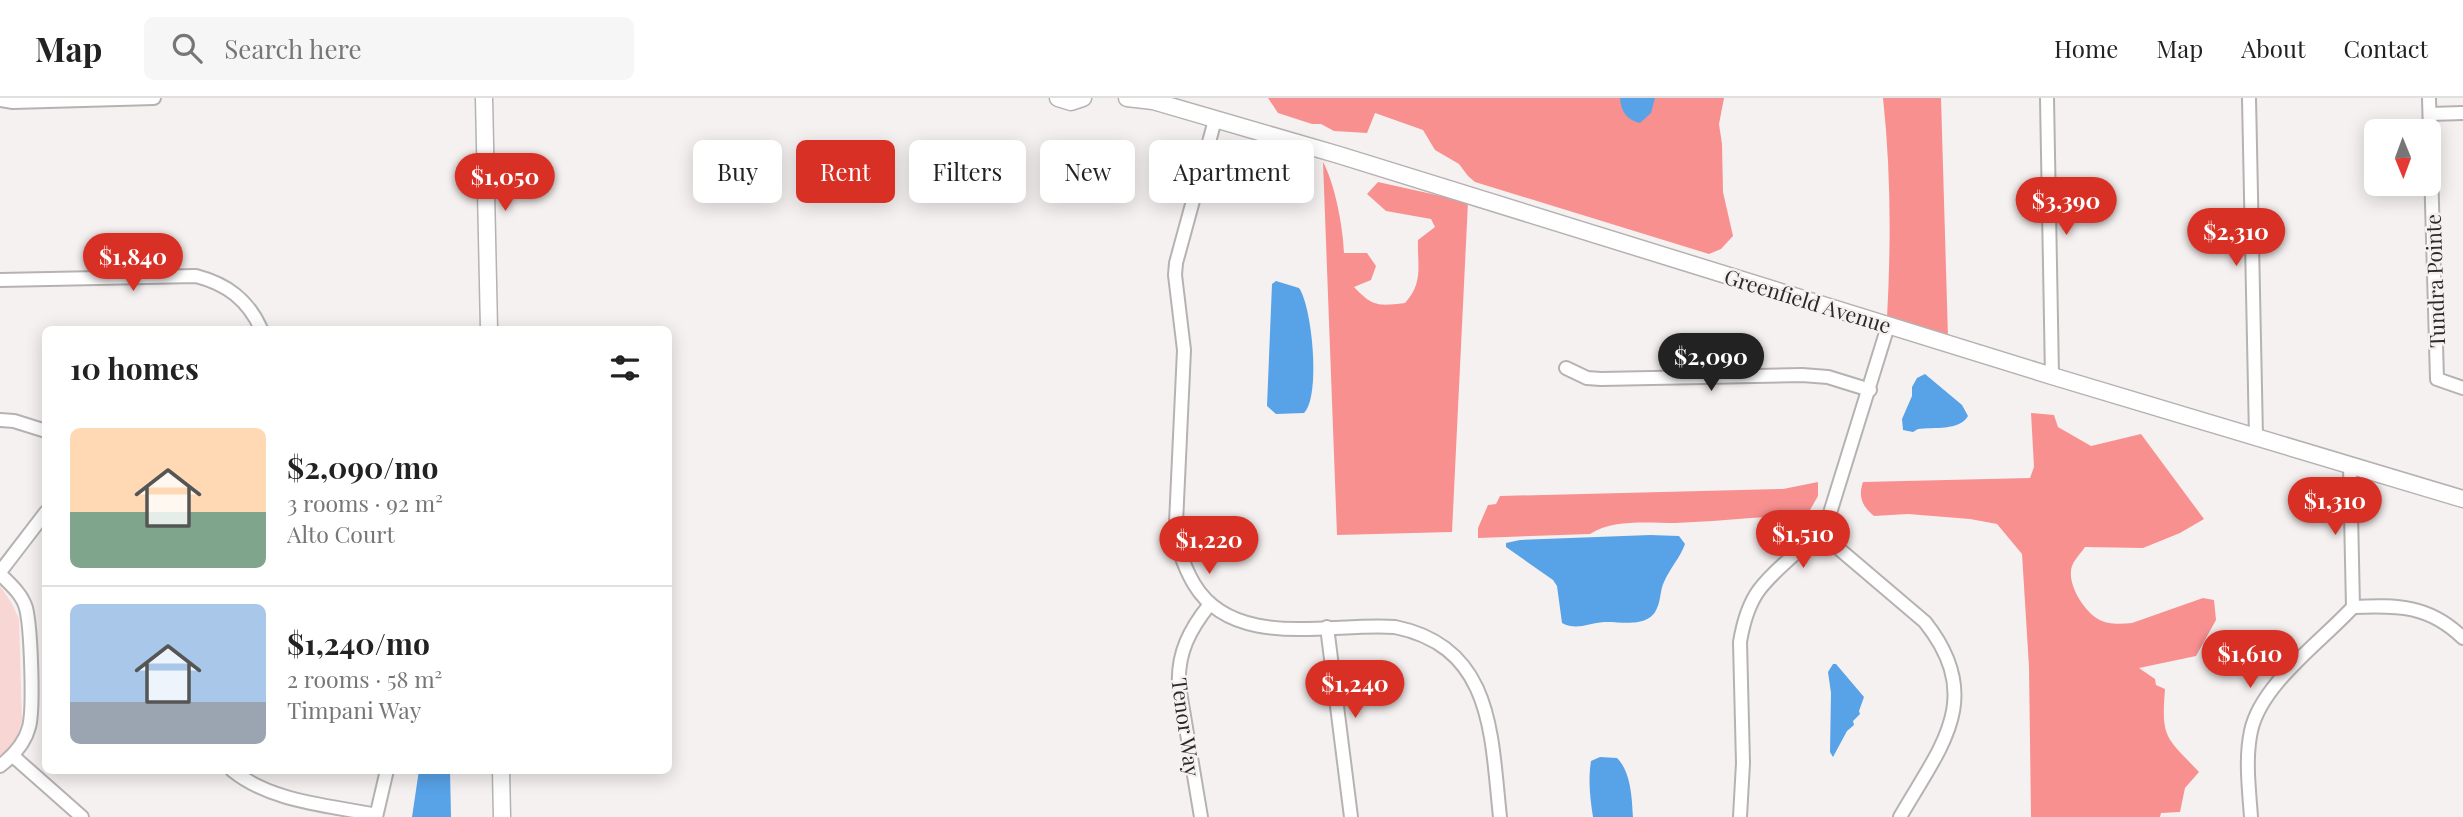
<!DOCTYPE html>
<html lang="en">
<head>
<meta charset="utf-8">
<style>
	body { margin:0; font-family:"Playfair Display",serif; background:#f6f6f6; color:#222; height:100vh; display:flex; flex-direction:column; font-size:26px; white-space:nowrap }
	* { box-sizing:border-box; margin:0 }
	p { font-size:23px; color:#767676 }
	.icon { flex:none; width:38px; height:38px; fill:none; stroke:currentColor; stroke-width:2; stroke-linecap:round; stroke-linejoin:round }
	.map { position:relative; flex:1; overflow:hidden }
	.side { position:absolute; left:42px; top:228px; width:630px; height:448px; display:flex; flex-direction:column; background:#fff; border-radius:10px; box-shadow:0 4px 18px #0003 }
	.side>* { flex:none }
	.hud { position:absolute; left:693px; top:42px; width:665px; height:63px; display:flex; gap:14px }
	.needle { width:46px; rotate:179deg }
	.tools { position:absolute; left:2364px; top:21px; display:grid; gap:14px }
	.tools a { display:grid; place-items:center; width:77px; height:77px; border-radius:10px; background:#fff; box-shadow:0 4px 18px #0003; font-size:35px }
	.price { position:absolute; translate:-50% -60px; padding:0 16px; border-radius:24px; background:#d93025; color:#fff; font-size:23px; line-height:46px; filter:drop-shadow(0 2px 4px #0008) }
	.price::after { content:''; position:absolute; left:50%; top:42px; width:21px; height:16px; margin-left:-10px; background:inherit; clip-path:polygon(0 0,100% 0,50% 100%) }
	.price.current { background:#222; color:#fff }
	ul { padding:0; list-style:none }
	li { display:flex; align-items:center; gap:21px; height:175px; padding:0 28px }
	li+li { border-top:2px solid #e0e0e0 }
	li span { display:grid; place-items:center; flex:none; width:196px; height:140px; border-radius:10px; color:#555 }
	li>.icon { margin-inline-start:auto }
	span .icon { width:84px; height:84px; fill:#fffc; stroke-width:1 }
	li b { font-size:30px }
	h2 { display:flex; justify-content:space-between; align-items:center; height:84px; padding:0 28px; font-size:30px }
	.chip { padding:0 24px; border-radius:10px; background:#fff; box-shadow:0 4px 18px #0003; font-size:24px; line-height:63px }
	.chip.current { background:#d93025; color:#fff }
	header { display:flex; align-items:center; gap:42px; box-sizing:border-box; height:98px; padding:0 35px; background:#fff; border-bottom:2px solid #e0e0e0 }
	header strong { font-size:33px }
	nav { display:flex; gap:38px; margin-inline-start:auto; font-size:24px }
	.search { width:490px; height:63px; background:#f6f6f6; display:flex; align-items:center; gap:18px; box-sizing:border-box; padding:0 24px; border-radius:10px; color:#767676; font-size:26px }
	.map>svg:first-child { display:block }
	.green { fill:#f7d6d4 }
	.forest { fill:#f99090 }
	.water { fill:#58a2e8 }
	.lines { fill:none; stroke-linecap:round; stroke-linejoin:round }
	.street-casing { stroke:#b7b2b2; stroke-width:16 }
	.secondary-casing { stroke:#b7b2b2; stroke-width:19 }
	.street { stroke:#fff; stroke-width:12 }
	.secondary { stroke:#fff; stroke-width:16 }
	.labels { text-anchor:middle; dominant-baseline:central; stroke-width:5; stroke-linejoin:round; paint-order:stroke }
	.street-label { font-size:21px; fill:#2a2828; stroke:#f6f1f1 }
</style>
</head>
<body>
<header>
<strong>Map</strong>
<div class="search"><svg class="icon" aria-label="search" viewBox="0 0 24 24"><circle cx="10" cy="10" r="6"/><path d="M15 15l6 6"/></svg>Search here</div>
<nav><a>Home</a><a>Map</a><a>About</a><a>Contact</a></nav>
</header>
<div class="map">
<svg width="2463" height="719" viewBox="0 0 2463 719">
	<rect width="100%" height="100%" fill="#f6f1f1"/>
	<path class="green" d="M0,488l11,16 8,17 3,101 -6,21 -16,18z"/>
	<g class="forest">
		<path d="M1268,0h456l-5,26 3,20 1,48 10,44 -12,13 -12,5 -234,-72 -7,-6 -9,-12 -24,-14 -12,-20 -48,-17 -8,20 -33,-2 -13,-7h-9l-34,-11z"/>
		<path d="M1883,0h58l7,239 -61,-19c4,-73 4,-147 -4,-220z"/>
		<path d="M1323,64c12,22 20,65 21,91h23l9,13 -5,14 -17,7c19,20 24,19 51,16 19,-21 12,-38 13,-63l17,-13 -4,-8 -45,-8 -19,-17 11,-12 90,20 -16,330 -115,3z"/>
		<path d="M2031,315l23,2 4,12 33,19 50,-12 63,85 -24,14 -37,15 -58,-1c-4,6 -11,13 -13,19 -6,17 12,45 26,53 10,6 23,5 34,4l71,-25 11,2 2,20 -20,36 -57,12 16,11 1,6 9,4c-4,50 1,48 34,83l-14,16 -5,24 -19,1 -1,4h-129l-2,-150 -7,-113 -25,-30 -27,-5 -62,-5 -34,2c-12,-10 -16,-19 -11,-34l167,-4 4,-11z"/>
		<path d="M1818,384v14l-8,14c-24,8 -35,6 -59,8 -26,2 -50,4 -76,5 -27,0 -62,-4 -85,11l-112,4v-10l10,-23 8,-1 4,-8 283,-7z"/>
	</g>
	<g class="water">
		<path d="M1620,0h35l-4,15 -11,10c-13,-3 -19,-11 -20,-25z"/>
		<path d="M1276,183l23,7c13,18 22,108 5,125l-28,1 -9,-8 5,-122z"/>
		<path d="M1925,276l37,31 6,11c-8,15 -35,11 -50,13l-5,3 -10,-2 -1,-11 10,-23v-9l5,-9z"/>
		<path d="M1650,437l29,1 6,8c-5,14 -15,24 -21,38 -4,8 -3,18 -7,26 -8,21 -37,13 -53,14 -16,1 -27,9 -42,1l-5,-37 -4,-6 -47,-33v-4l14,-3z"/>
		<path d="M1833,566h3l28,33 -5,14 1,3 -7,7 1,4 -7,6 -14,26 -3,-5 1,-59 -3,-21z"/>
		<path d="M1600,659l17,1c14,14 15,40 16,59h-40c-3,-19 -5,-37 -2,-56z"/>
		<path d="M419,672h31l1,47h-39z"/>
	</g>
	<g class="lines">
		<defs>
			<g id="street">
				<path d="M2047,0l5,278"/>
				<path d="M2249,0l7,339"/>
				<path d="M2429,0l8,281 26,9"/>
				<path d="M0,2l13,2 141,-4"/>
				<path d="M2430,16l33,-1"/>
				<path d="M1215,22l-39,143 -1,12 9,75 -8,173c0,22 7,42 18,61 40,67 138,38 201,43 99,20 96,109 105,190"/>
				<path d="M0,182l196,-4c31,8 52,24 65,53"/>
				<path d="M1566,270l21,10 14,1 201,-4 26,2 42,13"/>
				<path d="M0,322l14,1 32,10"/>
				<path d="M2350,368l3,141"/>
				<path d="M1818,433l107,91c61,77 15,125 -25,195"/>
				<path d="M0,474l46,-60"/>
				<path d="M0,476c10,10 22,20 26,34 5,20 8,101 3,119 -4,16 -16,29 -29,39"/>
				<path d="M2353,509c45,-2 76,-2 110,31"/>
				<path d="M1327,529l24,190"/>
				<path d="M13,658l69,61"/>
				<path d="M232,672c39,32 96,35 144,45"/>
				<path d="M376,719l11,-47"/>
				<path d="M1201,719l-22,-131c-2,-33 11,-57 31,-82"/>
				<path d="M1740,719l3,-54 -3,-121c3,-18 8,-37 19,-52 21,-28 55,-46 71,-77l58,-187"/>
				<path d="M2251,719c-2,-28 -6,-59 0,-86 10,-47 70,-89 102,-124"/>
			</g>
			<g id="secondary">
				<path d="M484,0l5,231"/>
				<path d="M1058,0l13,4 12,-4"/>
				<path d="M1127,0l26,3 186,54 713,221 411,123"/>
				<path d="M501,672l1,47"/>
			</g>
		</defs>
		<use href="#street" class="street-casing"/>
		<use href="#secondary" class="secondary-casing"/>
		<use href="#street" class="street"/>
		<use href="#secondary" class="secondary"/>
	</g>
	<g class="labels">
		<g class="street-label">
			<text transform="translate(2434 183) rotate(-92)">Tundra Pointe</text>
			<text transform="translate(1808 202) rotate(17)">Greenfield Avenue</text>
			<text transform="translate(1187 629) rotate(82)">Tenor Way</text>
		</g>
	</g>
</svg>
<div class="tools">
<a><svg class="needle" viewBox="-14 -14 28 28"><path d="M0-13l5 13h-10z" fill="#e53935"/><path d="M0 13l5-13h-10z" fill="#767676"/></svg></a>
</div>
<b class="price" style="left:505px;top:115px">$1,050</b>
<b class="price" style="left:2066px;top:139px">$3,390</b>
<b class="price" style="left:2236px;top:170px">$2,310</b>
<b class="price" style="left:133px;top:195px">$1,840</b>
<b class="price current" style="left:1711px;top:295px">$2,090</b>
<b class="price" style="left:2335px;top:439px">$1,310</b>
<b class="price" style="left:1803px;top:472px">$1,510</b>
<b class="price" style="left:1209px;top:478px">$1,220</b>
<b class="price" style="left:2250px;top:592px">$1,610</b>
<b class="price" style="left:1355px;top:622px">$1,240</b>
<div class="hud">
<a class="chip">Buy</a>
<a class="chip current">Rent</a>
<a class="chip">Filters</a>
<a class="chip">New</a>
<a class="chip">Apartment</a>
</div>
<section class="side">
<h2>10 homes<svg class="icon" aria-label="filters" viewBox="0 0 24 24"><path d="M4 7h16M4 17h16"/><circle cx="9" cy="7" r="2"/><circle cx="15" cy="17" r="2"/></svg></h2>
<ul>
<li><span style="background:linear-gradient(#ffd9b3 60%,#7fa58c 0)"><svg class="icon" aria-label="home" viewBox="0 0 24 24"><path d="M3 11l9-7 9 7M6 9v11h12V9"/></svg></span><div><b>$2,090/mo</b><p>3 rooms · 92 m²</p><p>Alto Court</p></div></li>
<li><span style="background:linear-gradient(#a9c7e8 70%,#9aa5b1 0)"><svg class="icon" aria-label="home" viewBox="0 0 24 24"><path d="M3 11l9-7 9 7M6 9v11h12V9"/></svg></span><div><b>$1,240/mo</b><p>2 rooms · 58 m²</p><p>Timpani Way</p></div></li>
</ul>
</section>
</div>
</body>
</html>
